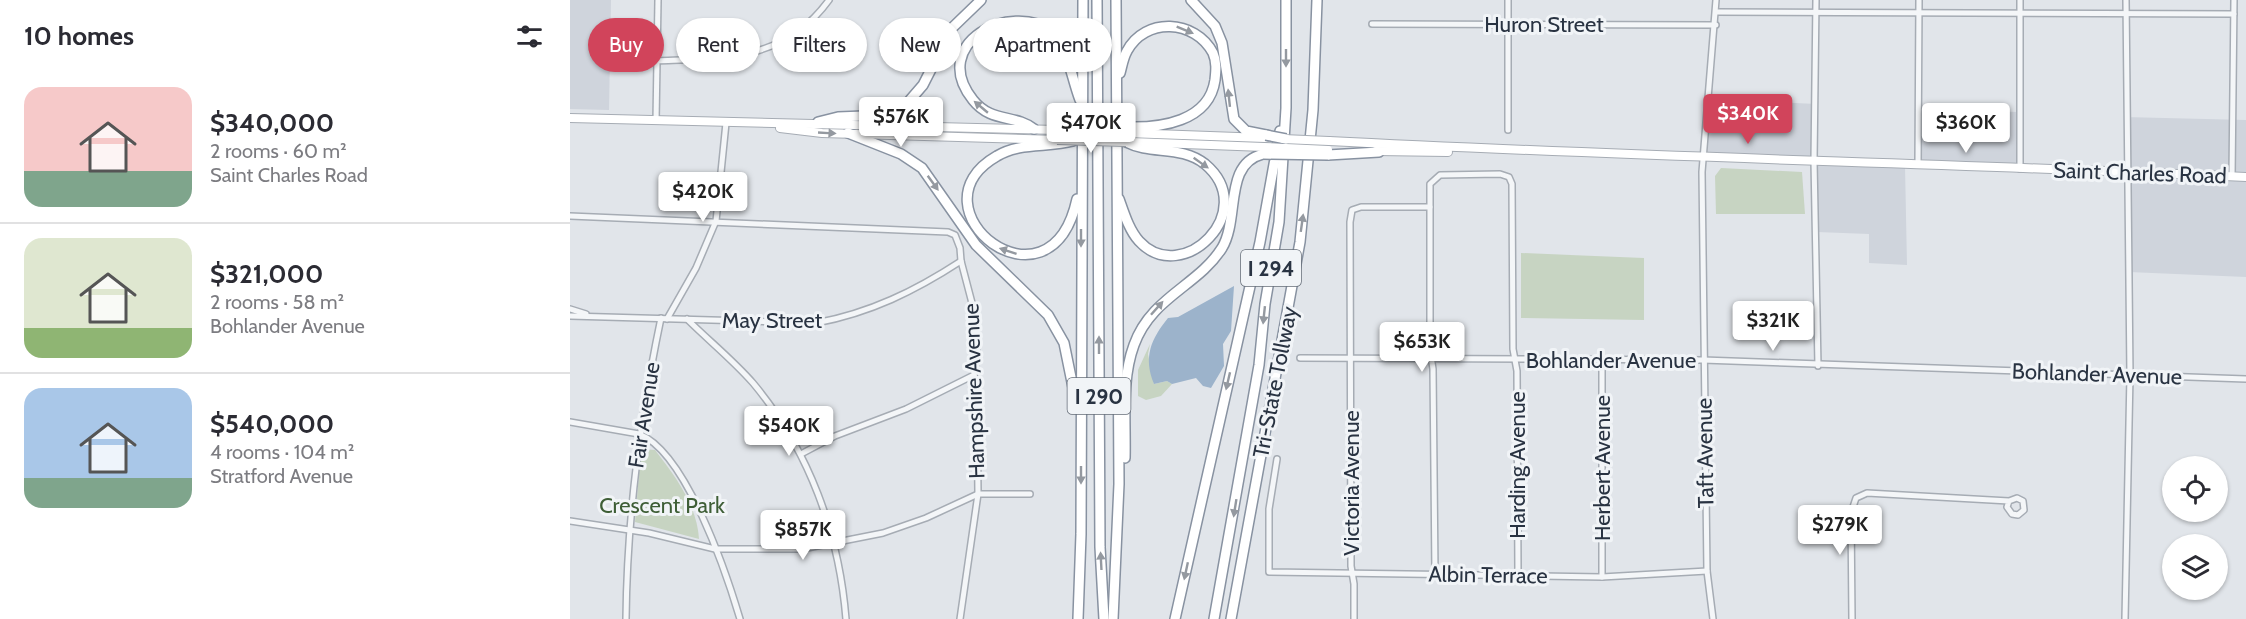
<!DOCTYPE html>
<html lang="en">
<head>
<meta charset="utf-8">
<style>
	body { margin:0; font-family:Cabin,sans-serif; background:#f7f7f7; color:#2b2b33; height:100vh; display:flex; flex-direction:column; font-size:22px; white-space:nowrap }
	* { box-sizing:border-box; margin:0 }
	p { font-size:20px; color:#7c7c81 }
	.icon { flex:none; width:33px; height:33px; fill:none; stroke:currentColor; stroke-width:2; stroke-linecap:round; stroke-linejoin:round }
	.map { position:relative; flex:1; overflow:hidden }
	.side { display:flex; flex-direction:column; background:#fff; width:570px }
	.side>* { flex:none }
	.top-card { position:absolute; left:18px; top:18px; width:570px; height:54px; display:flex; gap:12px }
	.fabs { position:absolute; left:1592px; top:456px; display:grid; gap:12px }
	.fabs a { display:grid; place-items:center; width:66px; height:66px; border-radius:50%; background:#fff; box-shadow:0 2px 4px #0004; font-size:30px }
	.price { position:absolute; translate:-50% -51px; padding:0 14px; border-radius:6px; background:#fff; color:#222; font-size:20px; line-height:39px; filter:drop-shadow(0 2px 3px #0008) }
	.price::after { content:''; position:absolute; left:50%; top:36px; width:18px; height:14px; margin-left:-9px; background:inherit; clip-path:polygon(0 0,100% 0,50% 100%) }
	.price.current { background:#d1445b; color:#fff }
	ul { padding:0; list-style:none }
	li { display:flex; align-items:center; gap:18px; height:150px; padding:0 24px }
	li+li { border-top:2px solid #e1e1e2 }
	li span { display:grid; place-items:center; flex:none; width:168px; height:120px; border-radius:18px; color:#555 }
	li>.icon { margin-inline-start:auto }
	span .icon { width:72px; height:72px; fill:#fffc; stroke-width:1 }
	li b { font-size:26px }
	h2 { display:flex; justify-content:space-between; align-items:center; height:72px; padding:0 24px; font-size:26px }
	.chip { padding:0 21px; border-radius:27px; background:#fff; box-shadow:0 2px 4px #0004; font-size:21px; line-height:54px }
	.chip.current { background:#d1445b; color:#fff }
	main { display:flex; flex:1; min-height:0 }
	.map>svg:first-child { display:block }
	.built { fill:#cfd4dc }
	.green { fill:#c7d4c2 }
	.water { fill:#9cb3cb }
	.lines { fill:none; stroke-linecap:round; stroke-linejoin:round }
	.street-casing { stroke:#a6acb4; stroke-width:8 }
	.secondary-casing { stroke:#a6acb4; stroke-width:10 }
	.highway-casing { stroke:#8892a1; stroke-width:12 }
	.street { stroke:#f4f6f8; stroke-width:5 }
	.secondary { stroke:#fff; stroke-width:8 }
	.highway { stroke:#fff; stroke-width:9 }
	.secondary-bridge-casing { stroke:#a6acb4; stroke-width:10; stroke-linecap:butt }
	.highway-bridge-casing { stroke:#8892a1; stroke-width:12; stroke-linecap:butt }
	.secondary-bridge { stroke:#fff; stroke-width:8 }
	.highway-bridge { stroke:#fff; stroke-width:9 }
	.oneway { fill:#9499a0 }
	.labels { text-anchor:middle; dominant-baseline:central; stroke-width:6; stroke-linejoin:round; paint-order:stroke }
	.shield { fill:#f1f4f7; stroke:#656d78; stroke-width:1.5 }
	.shield-label { font-size:21px; font-weight:bold; fill:#293342 }
	.street-label { font-size:22px; fill:#293342; stroke:#f1f4f7 }
	.park-label { font-size:22px; fill:#3e5e36; stroke:#f1f4f7 }
</style>
</head>
<body>
<main>
<section class="side">
<h2>10 homes<svg class="icon" aria-label="filters" viewBox="0 0 24 24"><path d="M4 7h16M4 17h16"/><circle cx="9" cy="7" r="2"/><circle cx="15" cy="17" r="2"/></svg></h2>
<ul>
<li><span style="background:linear-gradient(#f6c9c9 70%,#7fa58c 0)"><svg class="icon" aria-label="home" viewBox="0 0 24 24"><path d="M3 11l9-7 9 7M6 9v11h12V9"/></svg></span><div><b>$340,000</b><p>2 rooms · 60 m²</p><p>Saint Charles Road</p></div></li>
<li><span style="background:linear-gradient(#dfe7d0 75%,#8fb573 0)"><svg class="icon" aria-label="home" viewBox="0 0 24 24"><path d="M3 11l9-7 9 7M6 9v11h12V9"/></svg></span><div><b>$321,000</b><p>2 rooms · 58 m²</p><p>Bohlander Avenue</p></div></li>
<li><span style="background:linear-gradient(#a9c7e8 75%,#7fa58c 0)"><svg class="icon" aria-label="home" viewBox="0 0 24 24"><path d="M3 11l9-7 9 7M6 9v11h12V9"/></svg></span><div><b>$540,000</b><p>4 rooms · 104 m²</p><p>Stratford Avenue</p></div></li>
</ul>
</section>
<div class="map">
<svg width="1676" height="619" viewBox="0 0 1676 619">
	<rect width="100%" height="100%" fill="#e1e5ea"/>
	<g class="built">
		<path d="M0,0h41l-2,110 -39,-1z"/>
		<path d="M1140,99l107,5 -1,54 -109,-4z"/>
		<path d="M1351,109l97,3v55l-98,-4z"/>
		<path d="M1554,117l122,3v55l-122,-4z"/>
		<path d="M1244,161l91,5 2,99 -38,-2v-29l-52,-2z"/>
		<path d="M1558,174l118,5v98l-117,-5z"/>
	</g>
	<g class="green">
		<path d="M1151,168l81,4 3,42h-89l-1,-38z"/>
		<path d="M951,253l123,5v62l-123,-2z"/>
		<path d="M580,344l-2,10 6,30 13,-3 5,3 -11,12 -15,4 -8,-4v-26z"/>
		<path d="M71,449l14,1c20,26 42,55 44,89l-64,-17z"/>
	</g>
	<path class="water" d="M664,286l-3,45 -8,13 1,22 -13,22 -8,-2 -7,-8 -24,6 -5,-3 -13,3c-11,-27 -3,-45 14,-66l10,-1z"/>
	<g class="lines">
		<defs>
			<g id="street">
				<path d="M1246,0l-2,161 4,205"/>
				<path d="M1146,12l518,2"/>
				<path d="M802,24l344,1"/>
				<path d="M87,61c68,-3 128,0 172,-61"/>
				<path d="M86,121l2,-121"/>
				<path d="M938,130v-130"/>
				<path d="M1348,165l1,-165"/>
				<path d="M1450,169v-169"/>
				<path d="M1662,176l2,-176"/>
				<path d="M0,216l378,16 7,3 5,13 1,13 11,42 5,50 -3,22 3,29 1,90 -18,125"/>
				<path d="M0,309l16,5"/>
				<path d="M0,316l246,7c54,-10 99,-32 145,-62"/>
				<path d="M97,319l29,-51 20,-47 10,-98"/>
				<path d="M117,319c21,21 46,41 66,64 56,67 86,150 93,236"/>
				<path d="M730,358l403,2 543,19"/>
				<path d="M1032,360v217"/>
				<path d="M0,422l69,12c47,18 87,138 101,185"/>
				<path d="M231,454l34,-18 71,-27 68,-34"/>
				<path d="M707,459l-8,50v63l333,5 105,-6"/>
				<path d="M0,521l79,12 66,16h87l81,-16 43,-15 52,-24h52"/>
				<path d="M865,574l-2,-205 -3,-19v-166l10,-9 60,-1 9,3 3,7 1,165 4,22 1,204"/>
				<path d="M56,619c1,-102 14,-201 35,-301"/>
				<path d="M784,619v-35l-3,-18 -1,-344 2,-12 9,-3h69"/>
				<path d="M1143,619l-6,-48 -5,-399 14,-172"/>
				<path d="M1282,619l-1,-106 5,-15 11,-5 142,8 8,-3 6,3 1,9 -6,5 -6,-1 -5,-7 2,-6"/>
				<path d="M1555,619l5,-244 -4,-375"/>
			</g>
			<g id="secondary">
				<path d="M0,118l487,12"/>
				<path d="M210,128l42,5 235,7"/>
				<path d="M557,133l138,5"/>
				<path d="M759,141c306,16 611,22 917,36"/>
				<path d="M561,142l133,5"/>
				<path d="M806,151l72,1"/>
			</g>
			<g id="highway">
				<path d="M527,0l3,547 4,72"/>
				<path d="M621,0l24,26 7,17 12,76 12,12 20,4"/>
				<path d="M550,73c2,-7 3,-15 7,-22 18,-34 68,-32 86,2 4,9 3,18 2,27 -6,42 -55,48 -88,47"/>
				<path d="M248,122l20,-5 51,-2 15,-8 19,-22 29,-57 29,-28"/>
				<path d="M464,129c-19,-15 -43,-6 -61,-29 -45,-56 37,-100 80,-68 16,20 18,44 27,68"/>
				<path d="M278,133l53,21 21,14 54,77 72,70 16,28 12,59"/>
				<path d="M503,141c-25,7 -53,1 -76,15 -91,52 53,167 80,43"/>
				<path d="M758,155l51,-3"/>
				<path d="M549,199c5,14 10,31 20,42 43,47 122,-30 66,-77 -24,-19 -54,-9 -79,-22"/>
				<path d="M555,458c1,-37 -4,-78 9,-113 17,-48 64,-59 88,-97 18,-30 1,-84 41,-94"/>
				<path d="M508,619l3,-85 2,-534"/>
				<path d="M543,619l6,-135 -3,-484"/>
				<path d="M605,619l85,-377 20,-111"/>
				<path d="M644,619l45,-254 6,-61 14,-82 7,-114v-108"/>
				<path d="M661,619l69,-377 13,-132 4,-110"/>
			</g>
		</defs>
		<use href="#street" class="street-casing"/>
		<use href="#secondary" class="secondary-casing"/>
		<use href="#highway" class="highway-casing"/>
		<use href="#street" class="street"/>
		<use href="#secondary" class="secondary"/>
		<use href="#highway" class="highway"/>
		<defs>
			<g id="secondary-bridge">
				<path d="M487,130l70,3"/>
				<path d="M713,139l46,2"/>
				<path d="M487,140l69,2"/>
				<path d="M694,147l64,3"/>
			</g>
			<g id="highway-bridge">
				<path d="M537,132l20,-5"/>
				<path d="M696,135l20,4"/>
				<path d="M693,154l65,1"/>
			</g>
		</defs>
		<use href="#secondary-bridge" class="secondary-bridge-casing"/>
		<use href="#highway-bridge" class="highway-bridge-casing"/>
		<use href="#secondary-bridge" class="secondary-bridge"/>
		<use href="#highway-bridge" class="highway-bridge"/>
	</g>
	<defs><path id="oneway-solid" d="M-6-.8H1V-3.2L6.5 0L1 3.2V.8H-6Z" transform="scale(1.5)"/></defs>
	<g class="oneway">
		<use href="#oneway-solid" transform="translate(615 30) rotate(22)"/>
		<use href="#oneway-solid" transform="translate(716 58) rotate(90)"/>
		<use href="#oneway-solid" transform="translate(659 98) rotate(-96)"/>
		<use href="#oneway-solid" transform="translate(411 107) rotate(-140)"/>
		<use href="#oneway-solid" transform="translate(257 133) rotate(3)"/>
		<use href="#oneway-solid" transform="translate(631 163) rotate(35)"/>
		<use href="#oneway-solid" transform="translate(363 183) rotate(54)"/>
		<use href="#oneway-solid" transform="translate(732 223) rotate(-82)"/>
		<use href="#oneway-solid" transform="translate(511 238) rotate(90)"/>
		<use href="#oneway-solid" transform="translate(438 251) rotate(-162)"/>
		<use href="#oneway-solid" transform="translate(587 308) rotate(-48)"/>
		<use href="#oneway-solid" transform="translate(694 315) rotate(96)"/>
		<use href="#oneway-solid" transform="translate(529 345) rotate(-90)"/>
		<use href="#oneway-solid" transform="translate(658 381) rotate(103)"/>
		<use href="#oneway-solid" transform="translate(511 475) rotate(90)"/>
		<use href="#oneway-solid" transform="translate(665 508) rotate(99)"/>
		<use href="#oneway-solid" transform="translate(531 561) rotate(-93)"/>
		<use href="#oneway-solid" transform="translate(616 571) rotate(102)"/>
	</g>
	<g class="labels">
		<g class="shield">
			<rect x="671" y="250" width="60" height="36" rx="4.5"/>
			<rect x="497.5" y="378" width="63" height="36" rx="4.5"/>
		</g>
		<g class="shield-label">
			<text x="701" y="268">I 294</text>
			<text x="529" y="396">I 290</text>
		</g>
		<g class="street-label">
			<text x="974" y="24">Huron Street</text>
			<text transform="translate(1570 173) rotate(2)">Saint Charles Road</text>
			<text x="202" y="320">May Street</text>
			<text x="1041" y="360">Bohlander Avenue</text>
			<text transform="translate(1527 374) rotate(2)">Bohlander Avenue</text>
			<text transform="translate(705 382) rotate(-79)">Tri-State Tollway</text>
			<text transform="translate(404 391) rotate(-92)">Hampshire Avenue</text>
			<text transform="translate(74 415) rotate(-81)">Fair Avenue</text>
			<text transform="translate(1135 453) rotate(-91)">Taft Avenue</text>
			<text transform="translate(947 465) rotate(-90)">Harding Avenue</text>
			<text transform="translate(1032 468) rotate(-90)">Herbert Avenue</text>
			<text transform="translate(781 483) rotate(-90)">Victoria Avenue</text>
			<text transform="translate(918 575) rotate(1)">Albin Terrace</text>
		</g>
		<g class="park-label">
			<text x="92" y="505">Crescent Park</text>
		</g>
	</g>
</svg>
<div class="fabs">
<a><svg class="icon" aria-label="locate" viewBox="0 0 24 24"><circle cx="12" cy="12" r="6"/><path d="M12 2v4M12 18v4M2 12h4M18 12h4"/></svg></a>
<a><svg class="icon" aria-label="layers" viewBox="0 0 24 24"><path d="M12 4l9 5-9 5-9-5zM3 14l9 5 9-5"/></svg></a>
</div>
<b class="price current" style="left:1178px;top:145px">$340K</b>
<b class="price" style="left:331px;top:148px">$576K</b>
<b class="price" style="left:521px;top:154px">$470K</b>
<b class="price" style="left:1396px;top:154px">$360K</b>
<b class="price" style="left:133px;top:223px">$420K</b>
<b class="price" style="left:1203px;top:352px">$321K</b>
<b class="price" style="left:852px;top:373px">$653K</b>
<b class="price" style="left:219px;top:457px">$540K</b>
<b class="price" style="left:1270px;top:556px">$279K</b>
<b class="price" style="left:233px;top:561px">$857K</b>
<div class="top-card">
<a class="chip current">Buy</a>
<a class="chip">Rent</a>
<a class="chip">Filters</a>
<a class="chip">New</a>
<a class="chip">Apartment</a>
</div>
</div>
</main>
</body>
</html>
